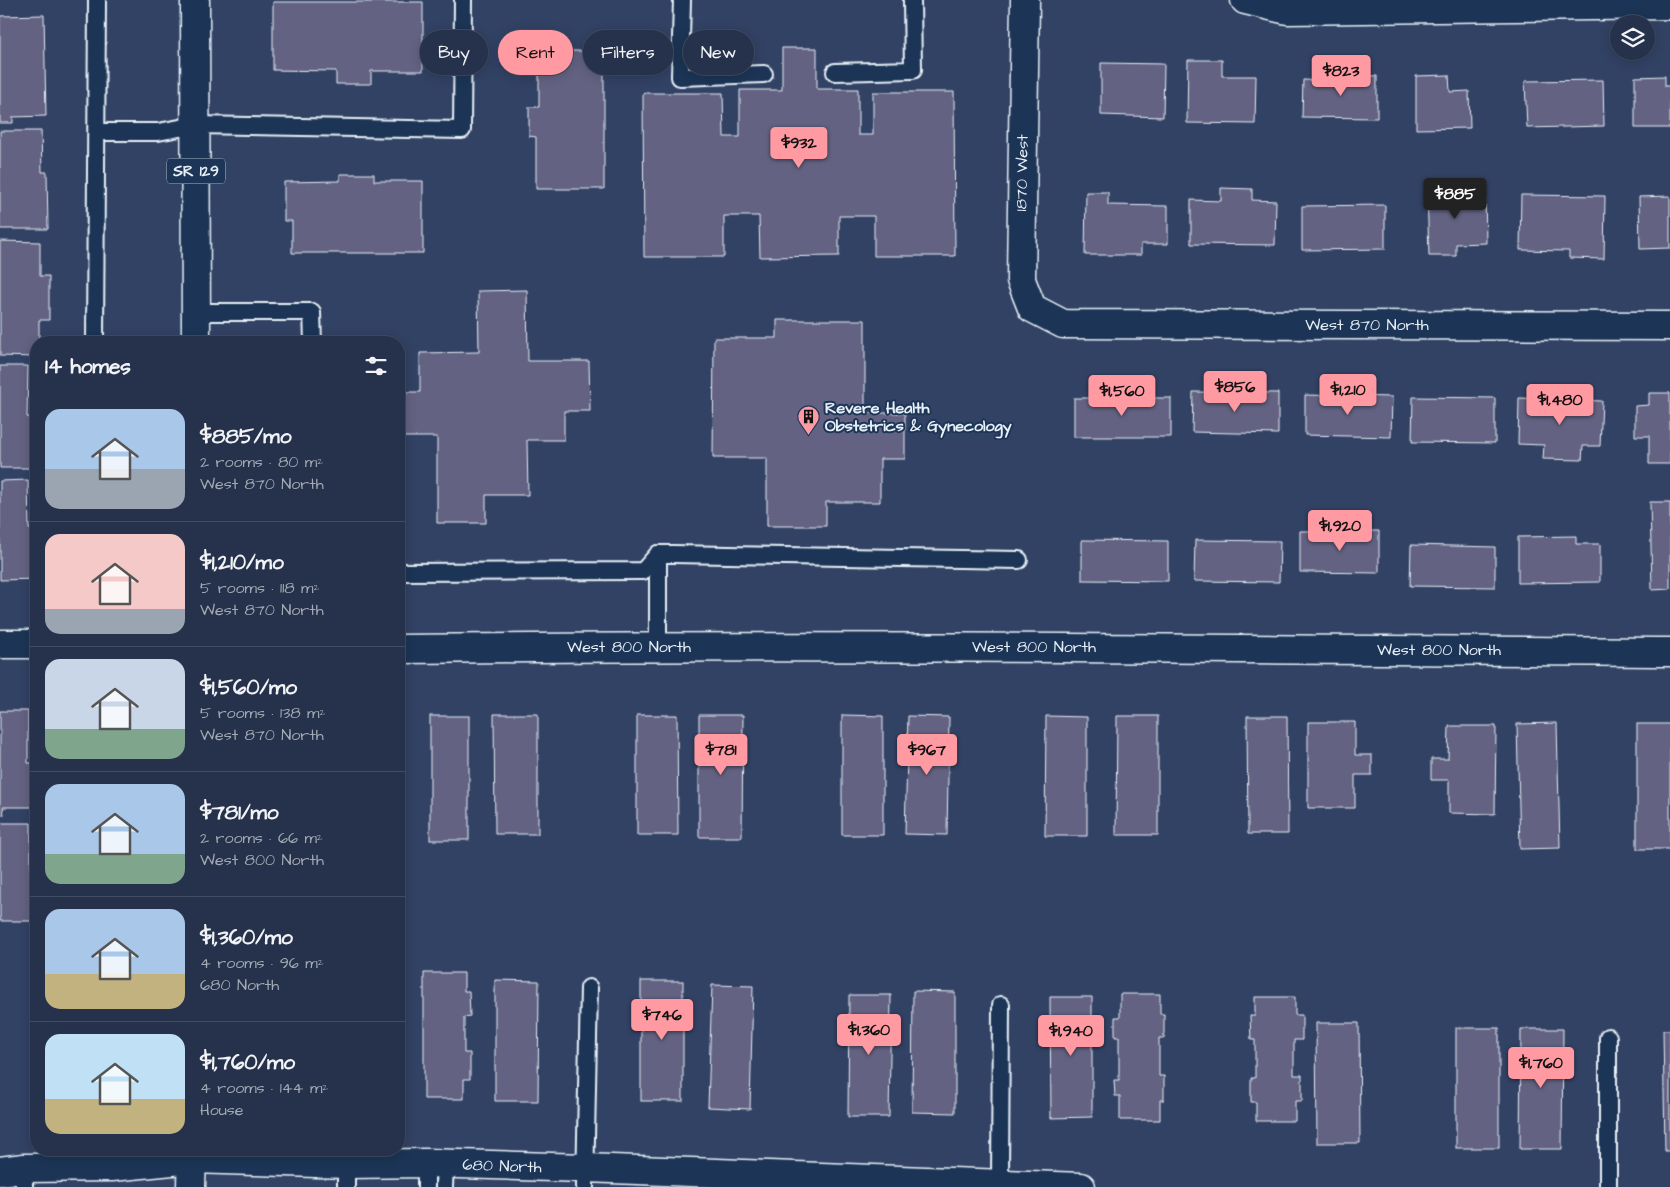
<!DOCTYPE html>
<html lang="en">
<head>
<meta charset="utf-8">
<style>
	body { margin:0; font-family:"Architects Daughter",sans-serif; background:#2e3a52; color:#f1f3f6; height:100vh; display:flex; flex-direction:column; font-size:19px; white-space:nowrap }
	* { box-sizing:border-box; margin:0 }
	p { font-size:16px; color:#a4aab5 }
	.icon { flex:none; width:28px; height:28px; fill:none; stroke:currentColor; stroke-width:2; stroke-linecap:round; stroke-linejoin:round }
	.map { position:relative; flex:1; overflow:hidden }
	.panel { position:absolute; left:30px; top:336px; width:375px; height:820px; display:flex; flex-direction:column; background:#26324b; border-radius:20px; box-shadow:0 2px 12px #0003,0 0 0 1px #424d63 }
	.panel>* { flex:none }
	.guide { position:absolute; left:420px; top:30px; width:475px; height:45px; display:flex; gap:10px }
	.buttons { position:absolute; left:1610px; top:15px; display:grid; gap:10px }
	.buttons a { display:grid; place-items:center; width:45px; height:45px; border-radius:50%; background:#26324b; box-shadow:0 2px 12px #0003,0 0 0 1px #424d63; font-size:25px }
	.price { position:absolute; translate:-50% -42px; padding:0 11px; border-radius:5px; background:#ff9aa2; color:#111; font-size:16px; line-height:32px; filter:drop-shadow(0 1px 2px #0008) }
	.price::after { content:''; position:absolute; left:50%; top:30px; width:15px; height:11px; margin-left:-8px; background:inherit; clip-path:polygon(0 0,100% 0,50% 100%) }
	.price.active { background:#222; color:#fff }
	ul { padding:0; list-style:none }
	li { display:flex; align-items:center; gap:15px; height:125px; padding:0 15px }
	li+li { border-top:1px solid #424d63 }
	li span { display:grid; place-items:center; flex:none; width:140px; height:100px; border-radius:15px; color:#555 }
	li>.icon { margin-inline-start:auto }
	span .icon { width:60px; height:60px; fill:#fffc; stroke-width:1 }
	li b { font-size:21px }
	h2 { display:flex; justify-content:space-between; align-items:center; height:60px; padding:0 15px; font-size:21px }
	.tag { padding:0 18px; border-radius:22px; background:#26324b; box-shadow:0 2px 12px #0003,0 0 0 1px #424d63; font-size:18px; line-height:45px }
	.tag.active { background:#ff9aa2; color:#111 }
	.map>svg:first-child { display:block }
	.building { fill:#646282; stroke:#e8f1f8 }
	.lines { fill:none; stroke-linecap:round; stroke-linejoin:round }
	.service-casing { stroke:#e8f1f8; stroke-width:20 }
	.minor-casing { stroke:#e8f1f8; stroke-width:31 }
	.primary-casing { stroke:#e8f1f8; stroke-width:31 }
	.service { stroke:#1d3557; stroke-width:16 }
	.minor { stroke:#1d3557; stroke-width:28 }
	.primary { stroke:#1d3557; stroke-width:28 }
	.labels { text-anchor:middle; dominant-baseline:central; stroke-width:4; stroke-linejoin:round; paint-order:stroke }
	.shield { fill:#1d3557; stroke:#abb9c8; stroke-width:1 }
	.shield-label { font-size:15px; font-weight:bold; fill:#e8f1f8 }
	.street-label { font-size:16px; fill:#e8f1f8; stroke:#1d3557 }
	.poi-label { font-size:16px; font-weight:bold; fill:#e8f1f8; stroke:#1d3557; text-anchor:start }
</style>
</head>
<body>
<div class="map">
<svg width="1670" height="1187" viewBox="0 0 1670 1187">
	<rect width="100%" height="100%" fill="#324264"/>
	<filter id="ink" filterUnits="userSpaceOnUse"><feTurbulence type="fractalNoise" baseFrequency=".02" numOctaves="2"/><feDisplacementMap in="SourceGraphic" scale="10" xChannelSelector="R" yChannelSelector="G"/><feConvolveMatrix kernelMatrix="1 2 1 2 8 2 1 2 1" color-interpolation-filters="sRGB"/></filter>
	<g filter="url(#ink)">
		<g class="building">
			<path d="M273,2h150v69h-52v13h-35v-13l-63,-1z"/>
			<path d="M44,15l2,101 -33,1v6h-13v-107z"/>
			<path d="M782,48h35v41h41v46h15v-43h81l1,164h-81v-40h-35v40l-79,1 -1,-41h-35v41h-80l-1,-164h80l1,44h16v-47h42z"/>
			<path d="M539,51h65v138h-68v-52l-7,-1v-29h10z"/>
			<path d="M1188,60h34v16h34l-1,48 -68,-1z"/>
			<path d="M1101,63l63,1 -1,53 -62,-2z"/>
			<path d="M1328,74l49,2v42l-75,-1 1,-37 25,1z"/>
			<path d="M1449,75l1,17 19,-1 1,37 -54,1v-53z"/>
			<path d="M1665,76v10h5v42h-35v-51z"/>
			<path d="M1603,80l1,46 -77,2 -2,-47z"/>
			<path d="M0,131h41l1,41h5l1,57h-48z"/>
			<path d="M340,174h34v7h49v72h-131v-32h-8v-39l56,-1z"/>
			<path d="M1221,188l31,1v11l24,1 -1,44 -84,-1v-44l30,1z"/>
			<path d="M1485,190l1,53 -30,1v12h-27l-2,-65z"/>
			<path d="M1086,192h22v13l60,1v38h-27v11h-56z"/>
			<path d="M1521,195l84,1 -1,63 -35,-1v-7l-49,-1z"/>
			<path d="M1670,196v52l-30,1 -1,-52z"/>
			<path d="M1385,205v44l-83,1v-44z"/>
			<path d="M0,241l40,1v34h9v44h-10v22h-3v15l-36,-1z"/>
			<path d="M527,290l1,71h61l1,50h-26v29h-37l1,55h-42v28h-49v-86h-38v-45h21v-39l59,-1 -1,-61z"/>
			<path d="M777,320h88v93h40v46h-25v43h-54v24h-59v-68h-54l1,-120h63z"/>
			<path d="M0,366h28l-1,51h9l-1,51h-35z"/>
			<path d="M1193,392l85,1v41l-86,-2z"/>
			<path d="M1649,393h21v71h-21v-28h-14v-30l14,-1z"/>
			<path d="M1305,395l87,2 -1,40 -86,-2z"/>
			<path d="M1413,397l82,1v45l-83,-1z"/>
			<rect x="1074" y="398" width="97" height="39"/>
			<path d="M1519,398l83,3 -2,45h-17l-1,14 -39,-1 1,-14 -26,-1z"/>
			<path d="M28,480l1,49h7v50l-36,1v-99z"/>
			<path d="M1650,502h20v87l-18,1z"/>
			<path d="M1300,531h79v42l-79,-1z"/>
			<path d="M1576,536v8h24v38l-82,1v-46z"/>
			<path d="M1082,540l86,1v40l-86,-1z"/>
			<path d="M1195,540l85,1 -1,41 -85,-1z"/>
			<path d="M1411,545l84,2v40l-85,-1z"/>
			<path d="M0,711h28v52h7l1,44h-33l1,8h-4z"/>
			<path d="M494,714h44v120h-43z"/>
			<path d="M637,715h40l1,120h-41z"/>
			<path d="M699,715h44l-1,122h-43z"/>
			<path d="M842,715l41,1v119h-41z"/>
			<rect x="430" y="716" width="39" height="124"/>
			<path d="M908,716l41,1 -2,118 -42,-1z"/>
			<path d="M1046,716l41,1v119h-42z"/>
			<path d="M1117,716h41v119h-42z"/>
			<path d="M1247,716h40l1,118h-40z"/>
			<path d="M1308,722h47v33h17v20h-17v33h-47z"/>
			<path d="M1557,723l3,125 -40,1 -3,-125z"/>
			<rect x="1637" y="724" width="33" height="125"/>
			<path d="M1449,726h47l-1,88 -46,-1v-33h-18v-21h17z"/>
			<path d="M0,823h31v50h5v48h-36z"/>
			<path d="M424,973h40v18h5l1,25 -6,1v36h6v26h-6v20h-40z"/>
			<path d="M495,980l44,1 -1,120h-43z"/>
			<rect x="641" y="981" width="42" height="120"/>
			<path d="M712,985l41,1 -3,123 -42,-2z"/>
			<path d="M913,991l42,1v121l-43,-1z"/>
			<path d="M1120,994h40v20h4v24h-5v38h5v24h-4v20h-40v-24h-5l-1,-16h5v-43h-4v-20h5z"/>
			<path d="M849,995h42l-2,122h-41z"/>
			<path d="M1050,997h42v120l-41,1z"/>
			<path d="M1255,997h40v18h7v25h-8v35h8v26h-7v20h-39v-19h-5v-24h4v-38h-4l-1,-24h5z"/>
			<path d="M1316,1023h43l1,120h-43z"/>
			<rect x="1456" y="1028" width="43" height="120"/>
			<path d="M1521,1029h42l-1,120h-42z"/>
			<path d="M1663,1030h7v121h-5z"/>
		</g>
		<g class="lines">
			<defs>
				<g id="service">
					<path d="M682,0l-2,77 84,-3"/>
					<path d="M835,72l78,-2 -1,-70"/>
					<path d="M97,132h61l38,-7 266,5 1,-130"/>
					<path d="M196,312h116l1,30"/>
					<path d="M95,342l2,-342"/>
					<path d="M658,554v92"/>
					<path d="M399,572l244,-1 15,-17h15l346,6"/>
					<path d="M1608,1037v150"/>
					<path d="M24,1168v19"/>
					<path d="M1000,1184l1,-179"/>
					<path d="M346,1187v-23"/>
					<path d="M426,1187v-24"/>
					<path d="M444,1187l1,-23"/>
					<path d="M585,1187l4,-199"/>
				</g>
				<g id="minor">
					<path d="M1025,0l-4,280 11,28 31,16 607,2"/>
					<path d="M1245,0l42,10 383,-5"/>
					<path d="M0,644h36"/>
					<path d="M399,649c424,-4 847,0 1271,3"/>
					<path d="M0,1171l24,-3 88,-1 80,-8 154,5 80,-1 159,5 496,19"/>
				</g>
				<g id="primary">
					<path d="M195,0l1,342"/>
					<path d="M191,1187l1,-37"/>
				</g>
			</defs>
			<use href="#service" class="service-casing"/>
			<use href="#minor" class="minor-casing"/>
			<use href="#primary" class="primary-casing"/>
			<use href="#service" class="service"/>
			<use href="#minor" class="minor"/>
			<use href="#primary" class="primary"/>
		</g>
	</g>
	<defs>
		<symbol id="building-pin" viewBox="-11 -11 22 30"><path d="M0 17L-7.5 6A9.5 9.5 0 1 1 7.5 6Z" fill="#ff9aa2" stroke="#1d3557"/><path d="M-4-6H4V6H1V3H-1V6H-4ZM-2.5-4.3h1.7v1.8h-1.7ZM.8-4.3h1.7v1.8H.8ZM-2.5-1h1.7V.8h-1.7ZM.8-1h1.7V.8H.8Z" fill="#111"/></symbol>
	</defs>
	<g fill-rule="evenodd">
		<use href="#building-pin" x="796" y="404" width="25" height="34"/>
	</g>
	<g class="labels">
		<rect class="shield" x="167" y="158.5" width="58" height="25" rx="4"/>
		<g class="shield-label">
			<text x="196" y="171">SR 129</text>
		</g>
		<g class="street-label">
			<text transform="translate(1022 173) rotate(-89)">1870 West</text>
			<text x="1367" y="325">West 870 North</text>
			<text x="629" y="647">West 800 North</text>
			<text x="1034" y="647">West 800 North</text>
			<text x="1439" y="650">West 800 North</text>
			<text transform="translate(502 1166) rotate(2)">680 North</text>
		</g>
		<g class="poi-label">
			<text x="825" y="408">Revere Health<tspan x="825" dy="18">Obstetrics &amp; Gynecology</tspan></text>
		</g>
	</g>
</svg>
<div class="buttons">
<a><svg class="icon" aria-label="layers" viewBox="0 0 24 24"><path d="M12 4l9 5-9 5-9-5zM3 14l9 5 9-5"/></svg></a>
</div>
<b class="price" style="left:1341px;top:97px">$823</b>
<b class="price" style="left:799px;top:169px">$932</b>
<b class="price active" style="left:1455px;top:220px">$885</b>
<b class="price" style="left:1235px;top:413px">$856</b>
<b class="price" style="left:1348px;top:416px">$1,210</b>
<b class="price" style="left:1122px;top:417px">$1,560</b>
<b class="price" style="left:1560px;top:426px">$1,480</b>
<b class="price" style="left:1340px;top:552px">$1,920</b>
<b class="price" style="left:721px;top:776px">$781</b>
<b class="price" style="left:927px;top:776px">$967</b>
<b class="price" style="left:662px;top:1041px">$746</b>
<b class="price" style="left:869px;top:1056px">$1,360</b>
<b class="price" style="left:1071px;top:1057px">$1,940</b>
<b class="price" style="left:1541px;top:1089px">$1,760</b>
<div class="guide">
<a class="tag">Buy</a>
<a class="tag active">Rent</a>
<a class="tag">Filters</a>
<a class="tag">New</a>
</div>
<section class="panel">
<h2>14 homes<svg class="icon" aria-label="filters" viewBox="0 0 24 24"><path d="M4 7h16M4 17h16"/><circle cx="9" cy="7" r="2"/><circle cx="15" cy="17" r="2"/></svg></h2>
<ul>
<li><span style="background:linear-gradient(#a9c7e8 60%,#9aa5b1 0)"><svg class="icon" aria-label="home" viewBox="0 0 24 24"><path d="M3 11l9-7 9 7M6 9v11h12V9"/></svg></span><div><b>$885/mo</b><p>2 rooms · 80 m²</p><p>West 870 North</p></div></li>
<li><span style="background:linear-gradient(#f6c9c9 75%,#9aa5b1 0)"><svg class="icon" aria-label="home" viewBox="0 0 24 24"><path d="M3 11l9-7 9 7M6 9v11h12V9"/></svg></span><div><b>$1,210/mo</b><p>5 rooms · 118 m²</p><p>West 870 North</p></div></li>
<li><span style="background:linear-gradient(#c9d6e8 70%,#7fa58c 0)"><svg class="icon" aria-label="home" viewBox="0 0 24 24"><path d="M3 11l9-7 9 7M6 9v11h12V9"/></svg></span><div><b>$1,560/mo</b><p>5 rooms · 138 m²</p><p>West 870 North</p></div></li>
<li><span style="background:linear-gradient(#a9c7e8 70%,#7fa58c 0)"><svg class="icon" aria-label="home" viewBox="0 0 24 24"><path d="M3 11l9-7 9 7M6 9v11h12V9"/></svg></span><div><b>$781/mo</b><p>2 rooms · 66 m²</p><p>West 800 North</p></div></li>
<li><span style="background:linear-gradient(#a9c7e8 65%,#c2b280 0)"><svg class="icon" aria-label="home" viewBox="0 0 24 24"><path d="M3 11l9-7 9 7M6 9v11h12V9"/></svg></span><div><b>$1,360/mo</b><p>4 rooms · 96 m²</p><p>680 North</p></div></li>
<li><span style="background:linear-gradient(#bfe0f5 65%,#c2b280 0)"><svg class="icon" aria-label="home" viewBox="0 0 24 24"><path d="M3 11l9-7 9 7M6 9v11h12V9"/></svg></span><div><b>$1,760/mo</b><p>4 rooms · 144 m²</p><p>House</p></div></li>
</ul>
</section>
</div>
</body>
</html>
